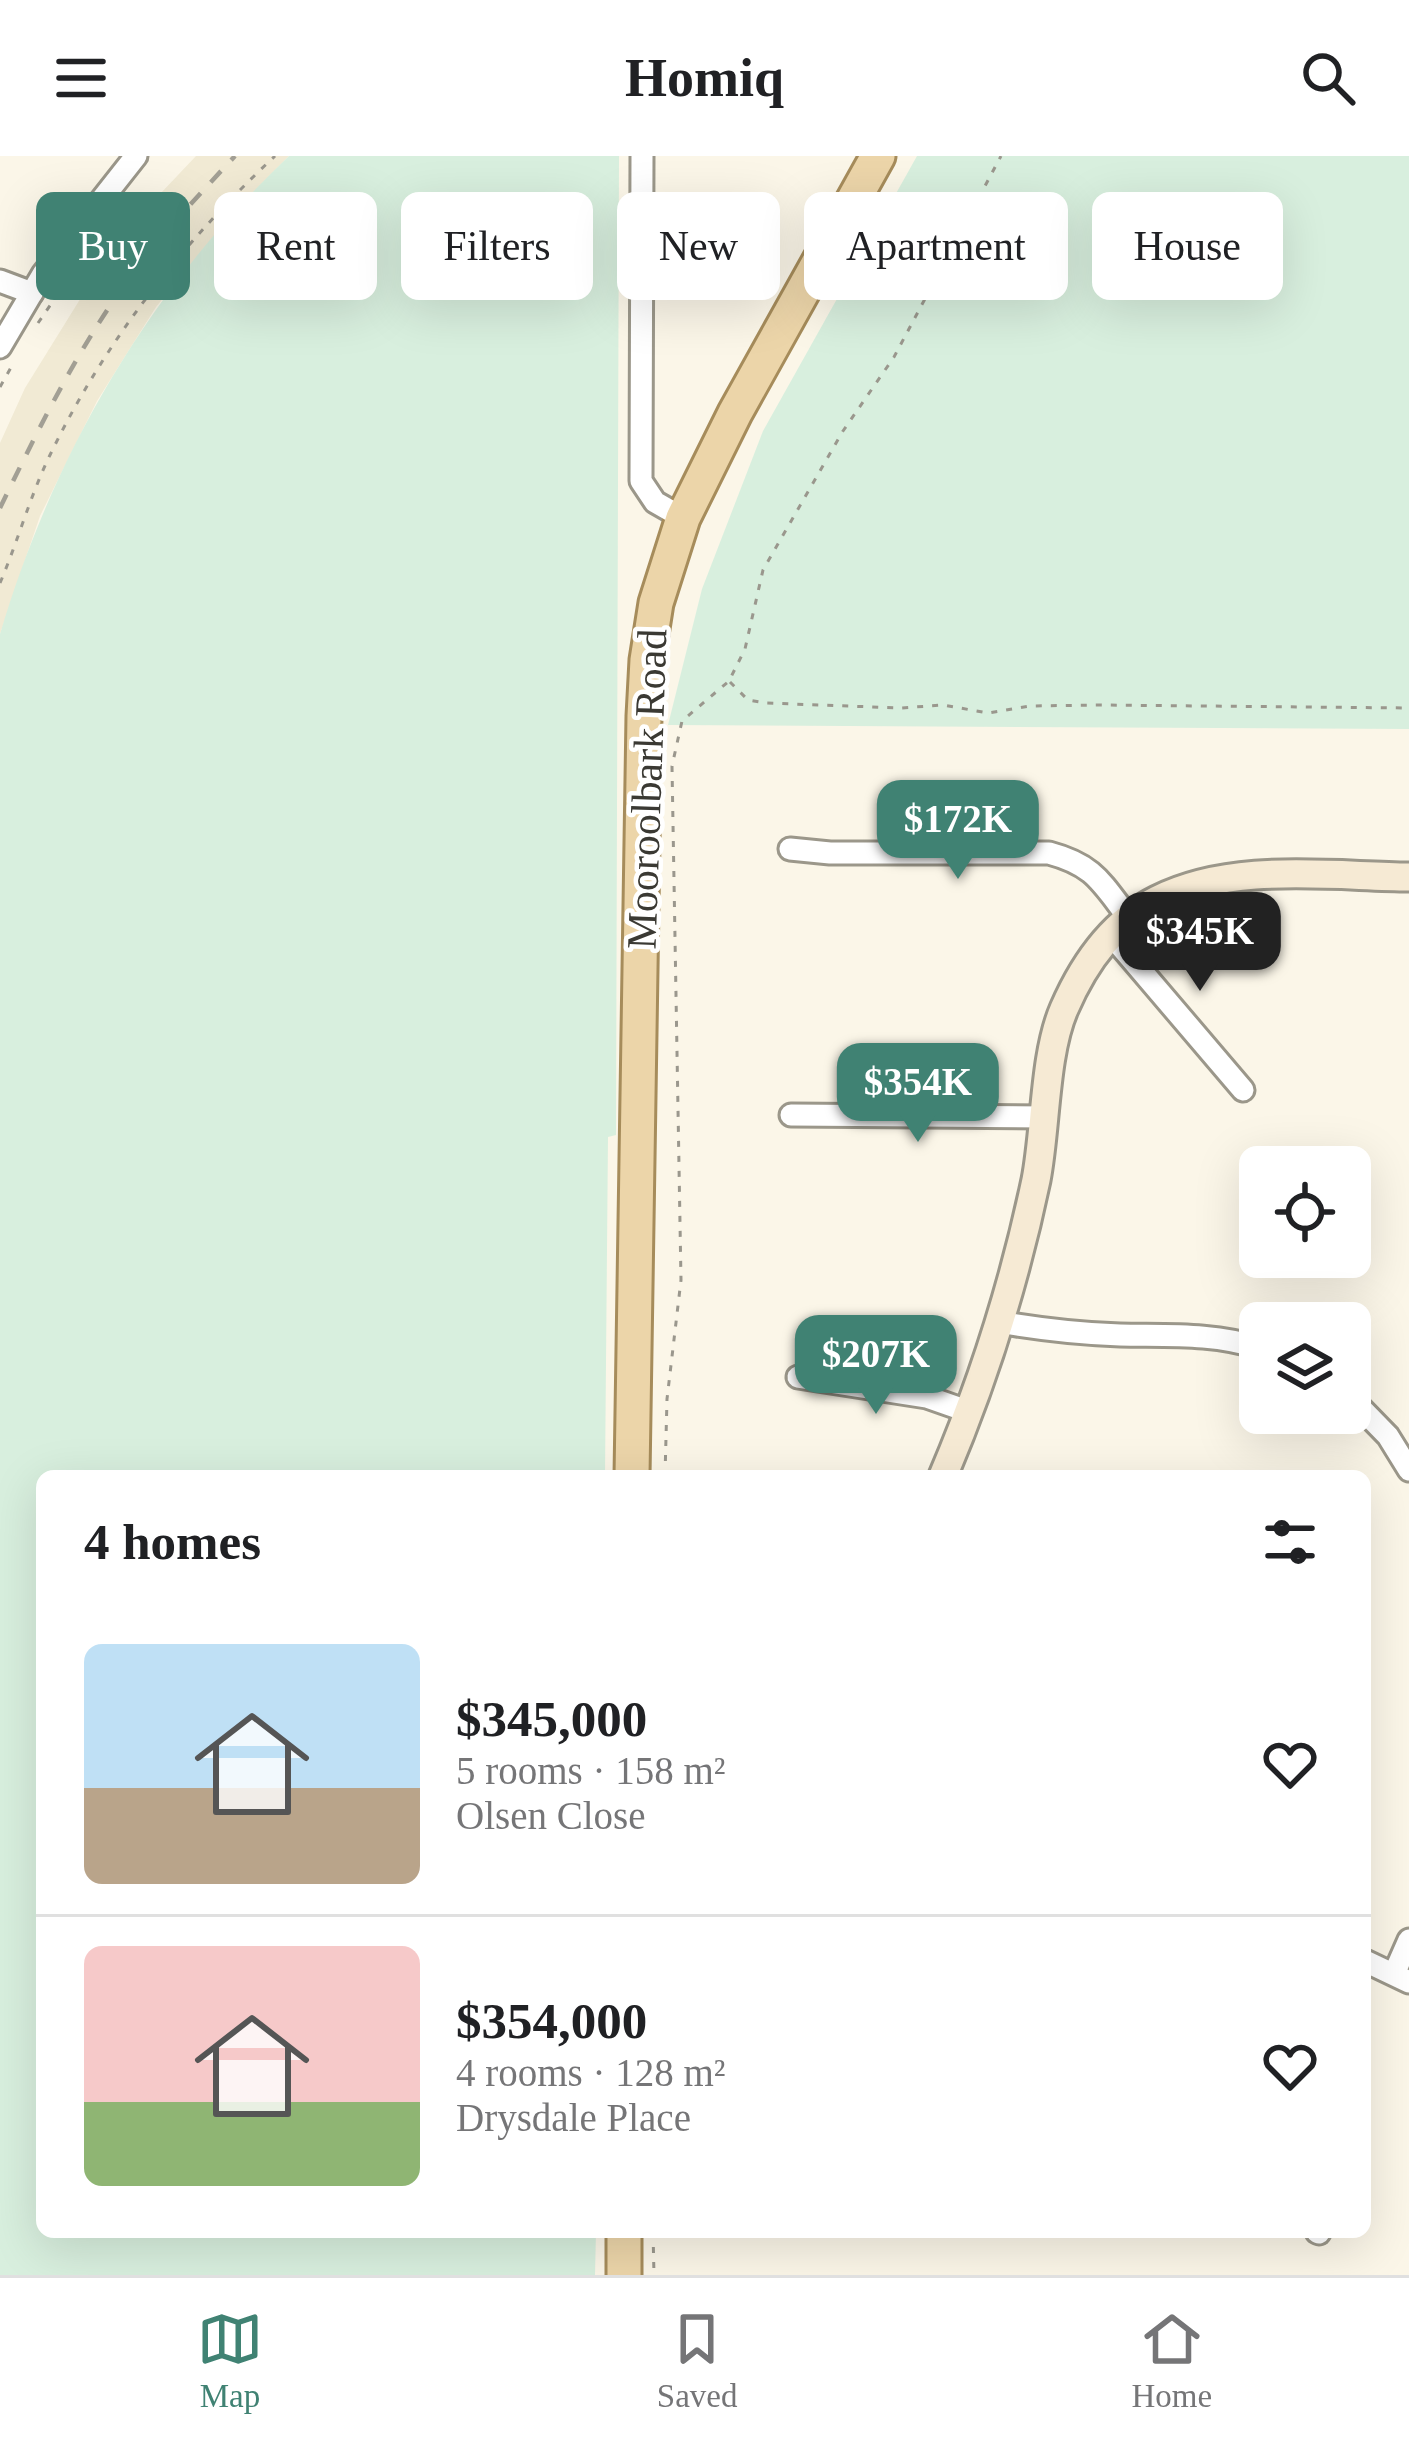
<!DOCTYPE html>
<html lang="en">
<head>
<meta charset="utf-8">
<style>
	body { margin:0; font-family:Georgia,serif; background:#f6f6f6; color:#202124; height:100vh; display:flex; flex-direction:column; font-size:45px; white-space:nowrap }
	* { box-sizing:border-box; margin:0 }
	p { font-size:39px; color:#757577 }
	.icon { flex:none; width:66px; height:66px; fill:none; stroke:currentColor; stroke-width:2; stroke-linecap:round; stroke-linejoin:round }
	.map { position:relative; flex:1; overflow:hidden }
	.sheet { position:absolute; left:36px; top:1314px; width:1335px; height:768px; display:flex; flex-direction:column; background:#fff; border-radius:18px; box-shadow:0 12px 48px #0002 }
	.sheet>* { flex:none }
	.hud { position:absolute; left:36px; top:36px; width:1338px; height:108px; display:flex; gap:24px }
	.buttons { position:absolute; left:1239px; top:990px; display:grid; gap:24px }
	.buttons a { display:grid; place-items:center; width:132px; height:132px; border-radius:18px; background:#fff; box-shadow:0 12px 48px #0002; font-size:60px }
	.price { position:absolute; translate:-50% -102px; padding:0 27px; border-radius:24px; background:#408273; color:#fff; font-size:39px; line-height:78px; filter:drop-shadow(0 3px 6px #0008) }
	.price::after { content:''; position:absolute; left:50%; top:72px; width:36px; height:27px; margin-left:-18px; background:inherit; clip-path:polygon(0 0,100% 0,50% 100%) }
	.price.selected { background:#222; color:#fff }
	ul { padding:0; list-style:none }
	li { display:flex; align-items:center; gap:36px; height:300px; padding:0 48px }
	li+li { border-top:3px solid #e0e0e0 }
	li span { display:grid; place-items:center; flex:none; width:336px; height:240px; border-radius:18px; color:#555 }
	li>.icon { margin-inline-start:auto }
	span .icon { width:144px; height:144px; fill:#fffc; stroke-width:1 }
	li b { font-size:51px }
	h2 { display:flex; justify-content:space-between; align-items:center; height:144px; padding:0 48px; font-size:51px }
	.tag { padding:0 42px; border-radius:18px; background:#fff; box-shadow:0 12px 48px #0002; font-size:42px; line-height:108px }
	.tag.selected { background:#408273; color:#fff }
	header { display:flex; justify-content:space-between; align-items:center; height:156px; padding:0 48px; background:#fff; font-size:54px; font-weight:700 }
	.tab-bar { display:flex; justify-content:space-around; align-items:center; height:168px; border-top:3px solid #e0e0e0; background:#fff; font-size:33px; color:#757577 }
	.tab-bar a { display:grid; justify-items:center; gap:6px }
	.tab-bar .selected { color:#408273 }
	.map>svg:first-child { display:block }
	.built { fill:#f1ead4 }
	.green { fill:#d8efde }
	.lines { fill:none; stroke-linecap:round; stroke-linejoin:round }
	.street-casing { stroke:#9b978a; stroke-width:27 }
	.secondary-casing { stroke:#9b978a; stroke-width:33 }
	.primary-casing { stroke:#a68c5b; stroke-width:39 }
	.path { stroke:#9a978d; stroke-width:3; stroke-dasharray:6 9; stroke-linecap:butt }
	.street { stroke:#fff; stroke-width:21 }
	.secondary { stroke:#f6ead4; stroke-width:27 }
	.primary { stroke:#ecd5a9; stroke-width:33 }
	.rail { stroke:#a29f94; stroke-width:4.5; stroke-dasharray:15 15; stroke-linecap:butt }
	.labels { text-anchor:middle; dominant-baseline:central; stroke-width:9; stroke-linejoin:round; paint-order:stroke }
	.street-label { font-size:42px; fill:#3a3933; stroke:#fff }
</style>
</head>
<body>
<header><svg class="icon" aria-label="menu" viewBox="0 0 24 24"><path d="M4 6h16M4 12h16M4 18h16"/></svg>Homiq<svg class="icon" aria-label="search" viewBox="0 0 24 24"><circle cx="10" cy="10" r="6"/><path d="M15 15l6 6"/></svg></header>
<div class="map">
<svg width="1409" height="2119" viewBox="0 0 1409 2119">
	<rect width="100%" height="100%" fill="#fbf6e8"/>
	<path class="built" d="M196,0h93l-59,60 -74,91 -59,94 -57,115 -40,118v-191l25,-55 62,-100 73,-94z"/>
	<g class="green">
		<path d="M289,0h330l-3,979 -8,2 -3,339h-563v756h554l-1,43h-595v-1641c54,-182 151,-347 289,-478z"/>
		<path d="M917,0h492v573l-741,-4 34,-136 61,-158z"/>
	</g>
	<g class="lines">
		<defs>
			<g id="street">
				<path d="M642,0l-1,325 14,21 28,16"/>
				<path d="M0,125l32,12"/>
				<path d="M0,191l43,-73 93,-118"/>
				<path d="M790,693l40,4h219c45,12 52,29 79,64"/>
				<path d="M1111,779l132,155"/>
				<path d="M791,959l255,2"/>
				<path d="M998,1166c41,7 81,12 122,13 48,1 94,-2 140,13"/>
				<path d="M798,1221l129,20 40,14"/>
				<path d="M1350,1241l38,39 21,34"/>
				<path d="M1365,1805l44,21"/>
				<path d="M1394,1818l15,-34"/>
				<path d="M1317,2076l2,1"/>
			</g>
			<path id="secondary" d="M943,1320c40,-94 72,-196 93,-296 10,-51 8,-125 28,-171 19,-44 49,-87 93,-109 75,-38 170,-24 252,-23"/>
			<g id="primary">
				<path d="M632,1320l12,-760 3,-56 9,-57 27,-85 52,-105 143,-257"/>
				<path d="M624,2119v-43"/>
			</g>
		</defs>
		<use href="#street" class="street-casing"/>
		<use href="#secondary" class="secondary-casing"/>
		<use href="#primary" class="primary-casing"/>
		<g class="path">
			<path d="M38,167l49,-71"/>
			<path d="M0,231l14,-25"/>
			<path d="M0,427c18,-42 30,-87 50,-128 55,-114 133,-213 225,-299"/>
			<path d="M730,526l18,18 18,3 135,5 42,-3 45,8 42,-7 70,-1 309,3"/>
			<path d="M665,1320l2,-77 14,-119 -9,-514 10,-45 47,-40 16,-32 18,-79 80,-139 51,-74 107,-201"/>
			<path d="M653,2076l1,43"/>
		</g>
		<use href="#street" class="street"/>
		<use href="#secondary" class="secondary"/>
		<use href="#primary" class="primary"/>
		<path class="rail" d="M0,352c36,-74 73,-150 121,-218 34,-48 74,-91 114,-134"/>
	</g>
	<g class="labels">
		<g class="street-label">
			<text transform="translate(647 633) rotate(-88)">Mooroolbark Road</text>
		</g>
	</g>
</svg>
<div class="buttons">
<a><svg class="icon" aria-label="locate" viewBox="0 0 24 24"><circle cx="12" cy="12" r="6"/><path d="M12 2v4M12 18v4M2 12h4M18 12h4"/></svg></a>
<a><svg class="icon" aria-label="layers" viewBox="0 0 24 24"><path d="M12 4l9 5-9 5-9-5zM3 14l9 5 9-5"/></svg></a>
</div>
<b class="price" style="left:958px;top:726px">$172K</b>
<b class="price selected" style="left:1200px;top:838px">$345K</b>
<b class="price" style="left:918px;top:989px">$354K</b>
<b class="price" style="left:876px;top:1261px">$207K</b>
<div class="hud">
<a class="tag selected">Buy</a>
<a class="tag">Rent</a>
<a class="tag">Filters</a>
<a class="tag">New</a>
<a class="tag">Apartment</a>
<a class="tag">House</a>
</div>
<section class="sheet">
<h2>4 homes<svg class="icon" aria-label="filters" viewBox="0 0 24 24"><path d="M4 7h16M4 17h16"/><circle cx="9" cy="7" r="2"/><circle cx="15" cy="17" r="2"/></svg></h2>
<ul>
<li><span style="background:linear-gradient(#bfe0f5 60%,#b9a48a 0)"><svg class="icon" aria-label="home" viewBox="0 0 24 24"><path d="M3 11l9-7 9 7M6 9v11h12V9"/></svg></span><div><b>$345,000</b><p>5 rooms · 158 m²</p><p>Olsen Close</p></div><svg class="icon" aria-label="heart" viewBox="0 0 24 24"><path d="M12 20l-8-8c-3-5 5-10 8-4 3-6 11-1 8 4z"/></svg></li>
<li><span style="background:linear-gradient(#f6c9c9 65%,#8fb573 0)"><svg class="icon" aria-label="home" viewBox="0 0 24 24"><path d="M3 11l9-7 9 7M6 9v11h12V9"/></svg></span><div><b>$354,000</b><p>4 rooms · 128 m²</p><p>Drysdale Place</p></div><svg class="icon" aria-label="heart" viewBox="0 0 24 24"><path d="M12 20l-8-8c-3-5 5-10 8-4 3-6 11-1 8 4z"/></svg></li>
</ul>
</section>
</div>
<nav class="tab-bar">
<a class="selected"><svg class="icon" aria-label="map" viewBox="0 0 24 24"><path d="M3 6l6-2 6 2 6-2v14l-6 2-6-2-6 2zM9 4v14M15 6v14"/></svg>Map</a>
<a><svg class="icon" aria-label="saved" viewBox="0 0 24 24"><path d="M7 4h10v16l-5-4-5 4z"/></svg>Saved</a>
<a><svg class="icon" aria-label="home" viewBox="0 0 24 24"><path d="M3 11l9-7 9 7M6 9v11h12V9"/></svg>Home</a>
</nav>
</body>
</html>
